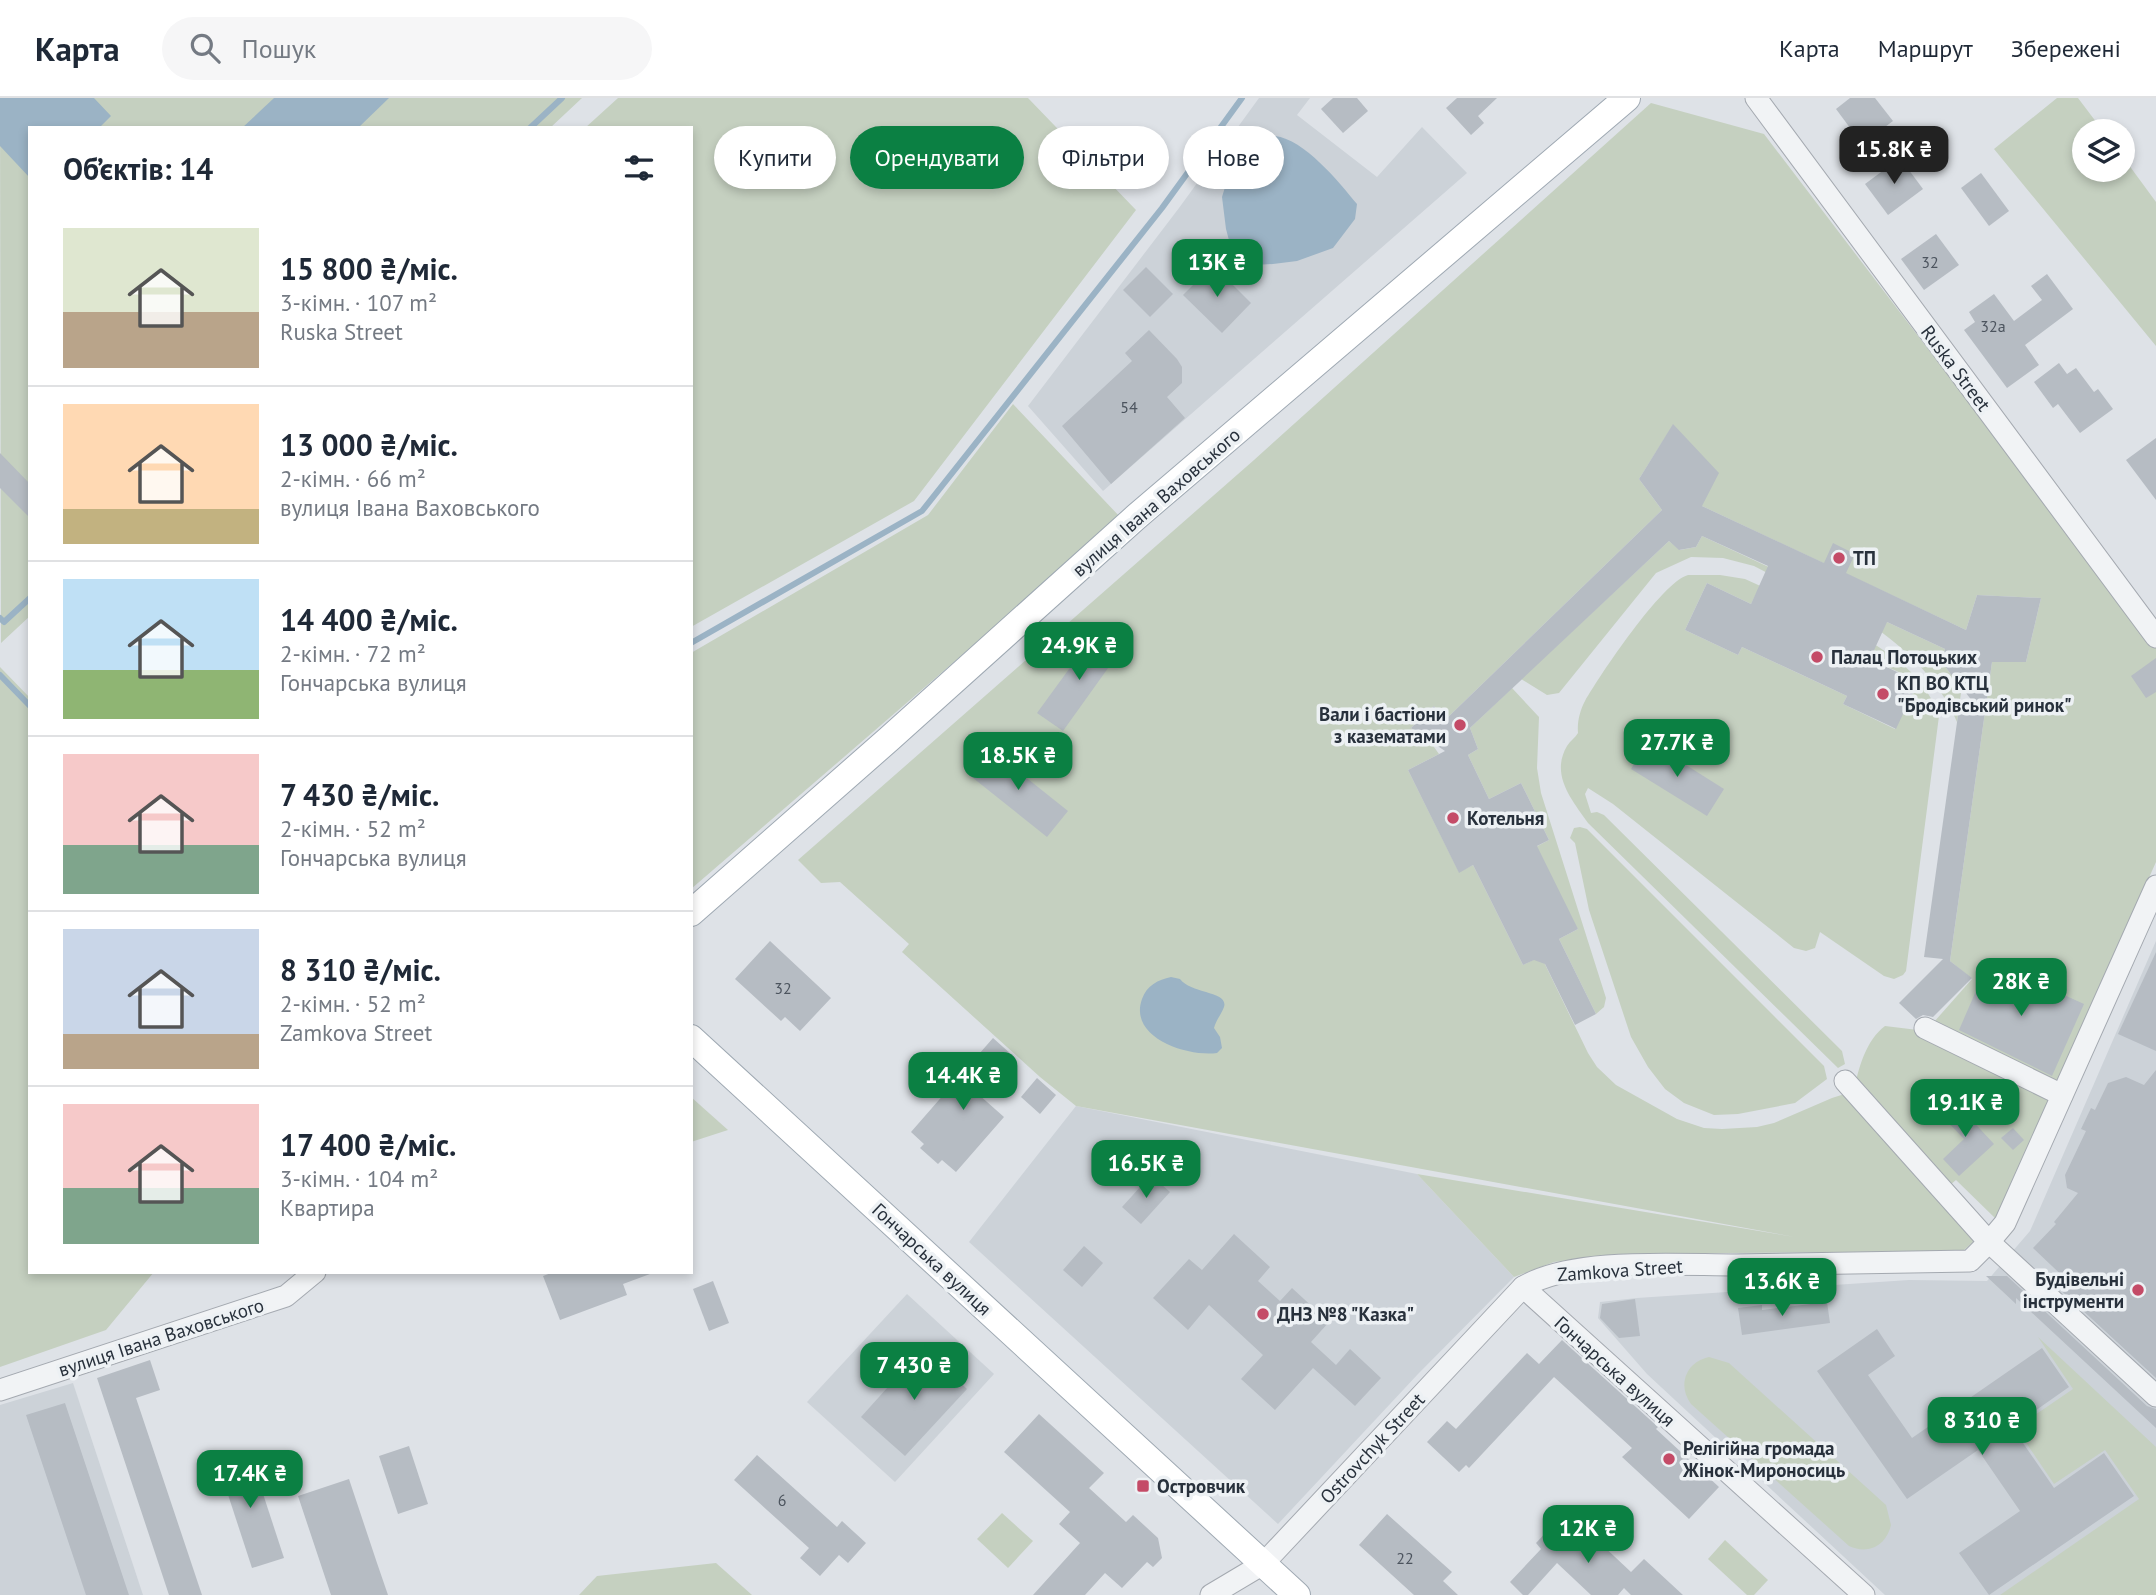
<!DOCTYPE html>
<html lang="uk">
<head>
<meta charset="utf-8">
<style>
	body { margin:0; font-family:"PT Sans",sans-serif; background:#f6f6f7; color:#1f2937; height:100vh; display:flex; flex-direction:column; font-size:26px; white-space:nowrap }
	* { box-sizing:border-box; margin:0 }
	p { font-size:23px; color:#747a83 }
	.icon { flex:none; width:38px; height:38px; fill:none; stroke:currentColor; stroke-width:2; stroke-linecap:round; stroke-linejoin:round }
	.map { position:relative; flex:1; overflow:hidden }
	.panel { position:absolute; left:28px; top:28px; width:665px; height:1148px; display:flex; flex-direction:column; background:#fff; border-radius:0px; box-shadow:0 4px 10px #0003 }
	.panel>* { flex:none }
	.top-card { position:absolute; left:714px; top:28px; width:665px; height:63px; display:flex; gap:14px }
	.fabs { position:absolute; left:2072px; top:21px; display:grid; gap:14px }
	.fabs a { display:grid; place-items:center; width:63px; height:63px; border-radius:50%; background:#fff; box-shadow:0 4px 10px #0003; font-size:35px }
	.price { position:absolute; translate:-50% -60px; padding:0 16px; border-radius:14px; background:#0b8043; color:#fff; font-size:23px; line-height:46px; filter:drop-shadow(0 2px 4px #0008) }
	.price::after { content:''; position:absolute; left:50%; top:42px; width:21px; height:16px; margin-left:-10px; background:inherit; clip-path:polygon(0 0,100% 0,50% 100%) }
	.price.selected { background:#222; color:#fff }
	ul { padding:0; list-style:none }
	li { display:flex; align-items:center; gap:21px; height:175px; padding:0 35px }
	li+li { border-top:2px solid #e0e1e3 }
	li span { display:grid; place-items:center; flex:none; width:196px; height:140px; border-radius:0px; color:#555 }
	li>.icon { margin-inline-start:auto }
	span .icon { width:84px; height:84px; fill:#fffc; stroke-width:1 }
	li b { font-size:30px }
	h2 { display:flex; justify-content:space-between; align-items:center; height:84px; padding:0 35px; font-size:30px }
	.tag { padding:0 24px; border-radius:32px; background:#fff; box-shadow:0 4px 10px #0003; font-size:24px; line-height:63px }
	.tag.selected { background:#0b8043; color:#fff }
	header { display:flex; align-items:center; gap:42px; box-sizing:border-box; height:98px; padding:0 35px; background:#fff; border-bottom:2px solid #e0e1e3 }
	header strong { font-size:33px }
	nav { display:flex; gap:38px; margin-inline-start:auto; font-size:24px }
	.search { width:490px; height:63px; background:#f6f6f7; display:flex; align-items:center; gap:18px; box-sizing:border-box; padding:0 24px; border-radius:38px; color:#747a83; font-size:26px }
	.map>svg:first-child { display:block }
	.built { fill:#ccd2d8 }
	.green { fill:#c5d0c0; fill-rule:evenodd }
	.water { fill:#9bb3c5 }
	.lines { fill:none; stroke-linecap:round; stroke-linejoin:round }
	.stream { stroke:#9bb3c5; stroke-width:6 }
	.building { fill:#b6bcc3 }
	.minor-casing { stroke:#a4a9b0; stroke-width:23 }
	.major-casing { stroke:#9ea8b2; stroke-width:28 }
	.minor { stroke:#f1f3f5; stroke-width:21 }
	.major { stroke:#fff; stroke-width:26 }
	.poi-dot { fill:#c44b67; stroke:#edf1f4; stroke-width:2.5 }
	.labels { text-anchor:middle; dominant-baseline:central; stroke-width:7; stroke-linejoin:round; paint-order:stroke }
	.number-label { font-size:16px; fill:#4c545e }
	.street-label { font-size:19px; fill:#28313c; stroke:#edf1f4 }
	.poi-label { font-size:19px; font-weight:bold; fill:#28313c; stroke:#edf1f4; text-anchor:start }
</style>
</head>
<body>
<header>
<strong>Карта</strong>
<div class="search"><svg class="icon" aria-label="search" viewBox="0 0 24 24"><circle cx="10" cy="10" r="6"/><path d="M15 15l6 6"/></svg>Пошук</div>
<nav><a>Карта</a><a>Маршрут</a><a>Збережені</a></nav>
</header>
<div class="map">
<svg width="2156" height="1497" viewBox="0 0 2156 1497">
	<rect width="100%" height="100%" fill="#dee2e7"/>
	<g class="built">
		<path d="M1259,0h51l-13,17 80,62 45,-50 45,46 -364,318 -75,-85 151,-198z"/>
		<path d="M2156,843v654h-271l-238,-221 -49,-56 2,-16 37,-4 272,-18 78,1 43,-50z"/>
		<path d="M1076,1008l341,68 97,103 -96,97 -140,150 -309,-282z"/>
		<path d="M907,1196l87,80 -99,108 -88,-80z"/>
		<path d="M73,1285l70,212h-143v-190z"/>
	</g>
	<g class="green">
		<path d="M0,0h582l-32,30h-520v488l-29,27z"/>
		<path d="M618,0h410l108,112 -222,291 -223,126v-499h-106z"/>
		<path d="M2057,0h21l25,33h-19v39h39v-13l33,45v144l-162,-197z"/>
		<path d="M1651,5l113,31 392,514v214l-160,357 -40,-39 -12,10 31,50 -12,11 -345,3 -64,8 -40,15 -97,-103 378,63 -719,-131 -36,-29 -138,-125 7,-8 -69,-62 -19,1 -23,-23 456,-400zM1673,327l29,81 264,124 11,-35 64,3 -15,64h-34l-42,299 22,18 -46,52 -41,-5c-19,14 -27,43 -31,65l-22,7 -58,25 -17,4 -35,2 -18,-1 -27,-9 -61,-34 -19,-18 -9,-14 -47,-97 -18,9 -50,-100 -14,7 -51,-102 31,-16 -10,-14 -18,-12 23,-22 10,15 218,-211 -23,-31z"/>
		<path d="M1013,306l108,114 -430,371v-236l237,-138z"/>
		<path d="M1702,438l243,113 -3,13 10,14 11,2 -6,44c-15,-37 -46,-68 -77,-91l-126,-65 -31,-8 -32,-1 -35,16 -97,120 -12,2 -26,-16 148,-138 11,9 16,-3z"/>
		<path d="M1688,477h32l25,4c23,10 45,22 68,33 48,25 107,48 126,104l-33,255 -3,4 -9,4 -10,-3 -64,-44 -5,16 -9,3 -12,-3 -181,-144 -25,-16 -3,6 6,19 6,-1 7,3 238,236 3,13 -7,4 -250,-245c-16,-23 -38,-48 -21,-77 3,-5 8,-8 11,-13 -1,-11 2,-23 7,-32 15,-26 77,-119 103,-126zM1707,485l44,21 6,-12 113,67 48,22 -23,48 -52,-25 4,-8 -105,-49 -4,8 -53,-25z"/>
		<path d="M0,569l30,31v574h124l-48,58 -106,37z"/>
		<path d="M1512,590l27,29 -2,51 4,25 65,205 -2,9 -8,7 -37,-75 19,-10 -60,-73 31,-16 -28,-57 -32,16 -21,-44 10,-6 -8,-21z"/>
		<path d="M1580,729l7,2 237,237 3,13 -32,24 -57,11 -24,1 -30,-12 -19,-14 -17,-22 -17,-30 -42,-127 -14,-67 -5,-5 4,-10z"/>
		<path d="M691,999l37,33 -37,12z"/>
		<path d="M2038,1239l118,110v148h-156l139,-96 -34,-49 -51,34 -38,-56 57,-39z"/>
		<path d="M1709,1259l20,6 157,142 5,20c-5,21 -23,30 -42,21l-158,-142c-14,-19 -5,-42 18,-47z"/>
		<path d="M1002,1415l31,28 -25,27 -31,-29z"/>
		<path d="M1725,1442l43,40 -14,15h-7l-39,-36z"/>
		<path d="M716,1465l36,32h-173l18,-19z"/>
	</g>
	<g class="water">
		<path d="M0,0h94l17,18 -12,12h-69v50l-30,-32z"/>
		<path d="M274,0h115l-31,30h-116z"/>
		<path d="M1275,38c29,3 64,46 82,68l-2,15 -22,29 -36,13 -24,3 -19,1 -17,-8 -7,-13 -4,-15 -4,-32 4,-13 12,-15 17,-29z"/>
		<path d="M1171,879l9,2c11,15 49,12 44,28 -3,8 -8,13 -10,21l6,9 2,11 -5,5c-29,4 -89,-15 -75,-54 5,-14 16,-19 29,-22z"/>
	</g>
	<g class="lines">
		<g class="stream">
			<path d="M530,30l32,-30"/>
			<path d="M0,520l4,4 26,-24"/>
			<path d="M691,545l231,-132 240,-303 80,-110"/>
			<path d="M0,577l30,31"/>
		</g>
	</g>
	<g class="building">
		<path d="M1333,0h24l11,13 -25,22 -22,-24z"/>
		<path d="M1457,0h40l-19,18 6,7 -13,12 -25,-27z"/>
		<path d="M1850,0h25l18,23 -31,23 -26,-35z"/>
		<path d="M1900,60l23,31 -35,26 -23,-31z"/>
		<path d="M1981,75l28,38 -20,15 -28,-38z"/>
		<path d="M1936,136l23,31 -35,25 -23,-31z"/>
		<path d="M1213,167l38,38 -29,30 -39,-38z"/>
		<path d="M1146,169l27,27 -23,23 -27,-27z"/>
		<path d="M2047,176l26,35 -48,36 14,20 -32,23 -43,-58 11,-8 -6,-10 25,-18 20,27 28,-21 -11,-14z"/>
		<path d="M1149,232l28,29 5,8v16l-15,14 18,21 -74,66 -49,-58 70,-65 -7,-8z"/>
		<path d="M2059,265l8,11 9,-6 18,24 4,-3 15,20 -33,24 -22,-29 -5,4 -19,-26z"/>
		<path d="M1673,326l46,49 -17,33 122,57 9,-20 22,11 -9,19 120,57 11,-35 64,3 -15,64h-34l-42,299 22,17 -39,39 -10,-2 -7,4 -17,-16 44,-44 -19,-2 36,-256 20,10 -18,-23 1,-10 -11,-2 -10,-14 3,-13 -58,-27 -17,37 48,23 -22,47 -8,-4 -45,-21 4,-8 -49,-23 -56,-26 -4,8 -53,-25 22,-47 44,21 17,-38 -66,-30 -6,11 -17,3 -10,-9 -199,187 8,21 -10,6 21,44 32,-16 28,57 -12,6 41,83 -19,10 37,75 -21,11 -30,-61 -11,-4 -11,5 -50,-100 -14,8 -51,-103 37,-19 -34,-23 23,-22 10,15 218,-211 -23,-31z"/>
		<path d="M2156,340v62l-30,-40z"/>
		<path d="M0,355l30,31v34l-30,-30z"/>
		<path d="M1096,534l25,18 -58,81 -26,-18z"/>
		<path d="M2156,560v34l-10,6 -15,-22z"/>
		<path d="M1648,643l76,48 -17,27 -76,-47z"/>
		<path d="M989,650l79,63 -21,26 -79,-63z"/>
		<path d="M770,843l61,57 -31,33 -15,-14 -4,4 -46,-42z"/>
		<path d="M2156,854v99l-38,-17z"/>
		<path d="M1989,863l95,43 -32,72 -93,-46z"/>
		<path d="M993,940l19,17 -34,39 26,23 -48,55 -14,-12 -4,4 -18,-16 4,-4 -13,-12z"/>
		<path d="M2156,972v308l-102,-94 18,1 -39,-37 23,-24 -2,-2 24,-29 -11,-5 -2,-13 21,-44 -5,-2 10,-21 4,2 13,-27 18,-6 18,8z"/>
		<path d="M1037,980l19,17 -16,19 -19,-17z"/>
		<path d="M1953,1002l41,44 -35,32 -16,-17 21,-20 -25,-26z"/>
		<path d="M2013,1030l11,12 -11,10 -12,-12z"/>
		<path d="M1151,1077l19,17 -29,32 -19,-17z"/>
		<path d="M1234,1136l36,33 -12,14 22,20 12,-13 37,34 -18,20 25,23 14,-16 31,29 -26,28 -42,-38 -38,42 -34,-31 22,-24 -54,-50 -21,25 -35,-32 36,-39 13,11z"/>
		<path d="M1084,1148l19,17 -21,24 -19,-17z"/>
		<path d="M554,1174h95l1,2 -27,10 4,11 -67,25 -17,-44z"/>
		<path d="M1986,1178h21l140,130 9,3v19l-140,-130v6z"/>
		<path d="M713,1183l16,42 -20,8 -16,-42z"/>
		<path d="M1635,1201l5,37 -21,2 -19,-20 2,-14z"/>
		<path d="M1827,1204l3,21 -88,12 -4,-27 24,-3v5z"/>
		<path d="M1877,1231l18,27 -27,19 44,63 130,-90 27,39 -57,40 42,61 50,-35 30,43 -145,99 -30,-42 61,-42 -42,-61 -71,49 -90,-128z"/>
		<path d="M1562,1242l96,87 -2,2 63,58 -30,32 -67,-62 10,-9 -78,-71 -85,91 -3,-3 -7,7 -32,-30 20,-21 9,8 71,-76 12,11z"/>
		<path d="M923,1250l44,41 -62,67 -44,-39z"/>
		<path d="M150,1262l10,30 -24,8 66,197h-33l-72,-217z"/>
		<path d="M65,1305l64,192h-43l-60,-180z"/>
		<path d="M1039,1316l65,59 -15,15 37,34 7,-7 25,23 4,20 -9,9 -6,-5 -25,26 -17,-15 -20,22h-52l47,-52 -21,-19 11,-12 -66,-60z"/>
		<path d="M409,1348l19,58 -30,10 -19,-58z"/>
		<path d="M249,1353l35,107 -32,10 -35,-107z"/>
		<path d="M757,1357l80,72 5,-6 24,22 -18,20 -9,-8 -19,21 -20,-18 9,-10 -75,-68z"/>
		<path d="M349,1381l28,84 11,32h-57l-33,-99z"/>
		<path d="M1566,1413l65,61 13,-13 39,36h-52l-7,-7 -6,7h-27l-34,-32 -29,32h-5l-13,-13 31,-33 -5,-6z"/>
		<path d="M1387,1416l65,58 -9,9 15,14h-44l-55,-50z"/>
	</g>
	<g class="lines">
		<defs>
			<g id="minor">
				<path d="M1756,0l400,539"/>
				<path d="M1925,930l137,67"/>
				<path d="M1845,983l144,161 16,-19 151,-337"/>
				<path d="M1523,1189l341,308"/>
				<path d="M0,1292l286,-94 29,-24"/>
				<path d="M1211,1497l52,-31 260,-277c50,-30 154,-22 213,-22 78,-2 156,-3 234,-4l19,-19 167,154"/>
			</g>
			<g id="major">
				<path d="M691,815l198,-174 247,-222 491,-419"/>
				<path d="M691,940l606,557"/>
			</g>
		</defs>
		<use href="#minor" class="minor-casing"/>
		<use href="#major" class="major-casing"/>
		<use href="#minor" class="minor"/>
		<use href="#major" class="major"/>
	</g>
	<g class="poi-dot">
		<circle cx="1839" cy="460" r="7"/>
		<circle cx="1817" cy="559" r="7"/>
		<circle cx="1883" cy="596" r="7"/>
		<circle cx="1460" cy="627" r="7"/>
		<circle cx="1453" cy="720" r="7"/>
		<circle cx="2138" cy="1192" r="7"/>
		<circle cx="1263" cy="1216" r="7"/>
		<circle cx="1669" cy="1361" r="7"/>
		<rect x="1136" y="1381" width="14" height="14" rx="3.5"/>
	</g>
	<g class="labels">
		<g class="number-label">
			<text x="1930" y="164">32</text>
			<text x="1993" y="228">32а</text>
			<text x="1129" y="309">54</text>
			<text x="783" y="890">32</text>
			<text x="782" y="1402">6</text>
			<text x="1405" y="1460">22</text>
		</g>
		<g class="street-label">
			<text transform="translate(1956 270) rotate(53)">Ruska Street</text>
			<text transform="translate(1156 404) rotate(-41)">вулиця Івана Ваховського</text>
			<text transform="translate(932 1161) rotate(43)">Гончарська вулиця</text>
			<text transform="translate(1620 1172) rotate(-4)">Zamkova Street</text>
			<text transform="translate(161 1239) rotate(-18)">вулиця Івана Ваховського</text>
			<text transform="translate(1615 1273) rotate(42)">Гончарська вулиця</text>
			<text transform="translate(1372 1350) rotate(-47)">Ostrovchyk Street</text>
		</g>
		<g class="poi-label">
			<text x="1853" y="460">ТП</text>
			<text x="1831" y="559">Палац Потоцьких</text>
			<text x="1897" y="585">КП ВО КТЦ<tspan x="1897" dy="22">"Бродівський ринок"</tspan></text>
			<text x="1446" y="616" text-anchor="end">Вали і бастіони<tspan x="1446" dy="22">з казематами</tspan></text>
			<text x="1467" y="720">Котельня</text>
			<text x="2124" y="1181" text-anchor="end">Будівельні<tspan x="2124" dy="22">інструменти</tspan></text>
			<text x="1277" y="1216">ДНЗ №8 "Казка"</text>
			<text x="1683" y="1350">Релігійна громада<tspan x="1683" dy="22">Жінок-Мироносиць</tspan></text>
			<text x="1157" y="1388">Островчик</text>
		</g>
	</g>
</svg>
<div class="fabs">
<a><svg class="icon" aria-label="layers" viewBox="0 0 24 24"><path d="M12 4l9 5-9 5-9-5zM3 14l9 5 9-5"/></svg></a>
</div>
<b class="price selected" style="left:1894px;top:88px">15.8K ₴</b>
<b class="price" style="left:1217px;top:201px">13K ₴</b>
<b class="price" style="left:1079px;top:584px">24.9K ₴</b>
<b class="price" style="left:1677px;top:681px">27.7K ₴</b>
<b class="price" style="left:1018px;top:694px">18.5K ₴</b>
<b class="price" style="left:2021px;top:920px">28K ₴</b>
<b class="price" style="left:963px;top:1014px">14.4K ₴</b>
<b class="price" style="left:1965px;top:1041px">19.1K ₴</b>
<b class="price" style="left:1146px;top:1102px">16.5K ₴</b>
<b class="price" style="left:1782px;top:1220px">13.6K ₴</b>
<b class="price" style="left:914px;top:1304px">7 430 ₴</b>
<b class="price" style="left:1982px;top:1359px">8 310 ₴</b>
<b class="price" style="left:250px;top:1412px">17.4K ₴</b>
<b class="price" style="left:1588px;top:1467px">12K ₴</b>
<div class="top-card">
<a class="tag">Купити</a>
<a class="tag selected">Орендувати</a>
<a class="tag">Фільтри</a>
<a class="tag">Нове</a>
</div>
<section class="panel">
<h2>Об’єктів: 14<svg class="icon" aria-label="filters" viewBox="0 0 24 24"><path d="M4 7h16M4 17h16"/><circle cx="9" cy="7" r="2"/><circle cx="15" cy="17" r="2"/></svg></h2>
<ul>
<li><span style="background:linear-gradient(#dfe7d0 60%,#b9a48a 0)"><svg class="icon" aria-label="home" viewBox="0 0 24 24"><path d="M3 11l9-7 9 7M6 9v11h12V9"/></svg></span><div><b>15 800 ₴/міс.</b><p>3-кімн. · 107 m²</p><p>Ruska Street</p></div></li>
<li><span style="background:linear-gradient(#ffd9b3 75%,#c2b280 0)"><svg class="icon" aria-label="home" viewBox="0 0 24 24"><path d="M3 11l9-7 9 7M6 9v11h12V9"/></svg></span><div><b>13 000 ₴/міс.</b><p>2-кімн. · 66 m²</p><p>вулиця Івана Ваховського</p></div></li>
<li><span style="background:linear-gradient(#bfe0f5 65%,#8fb573 0)"><svg class="icon" aria-label="home" viewBox="0 0 24 24"><path d="M3 11l9-7 9 7M6 9v11h12V9"/></svg></span><div><b>14 400 ₴/міс.</b><p>2-кімн. · 72 m²</p><p>Гончарська вулиця</p></div></li>
<li><span style="background:linear-gradient(#f6c9c9 65%,#7fa58c 0)"><svg class="icon" aria-label="home" viewBox="0 0 24 24"><path d="M3 11l9-7 9 7M6 9v11h12V9"/></svg></span><div><b>7 430 ₴/міс.</b><p>2-кімн. · 52 m²</p><p>Гончарська вулиця</p></div></li>
<li><span style="background:linear-gradient(#c9d6e8 75%,#b9a48a 0)"><svg class="icon" aria-label="home" viewBox="0 0 24 24"><path d="M3 11l9-7 9 7M6 9v11h12V9"/></svg></span><div><b>8 310 ₴/міс.</b><p>2-кімн. · 52 m²</p><p>Zamkova Street</p></div></li>
<li><span style="background:linear-gradient(#f6c9c9 60%,#7fa58c 0)"><svg class="icon" aria-label="home" viewBox="0 0 24 24"><path d="M3 11l9-7 9 7M6 9v11h12V9"/></svg></span><div><b>17 400 ₴/міс.</b><p>3-кімн. · 104 m²</p><p>Квартира</p></div></li>
</ul>
</section>
</div>
</body>
</html>
